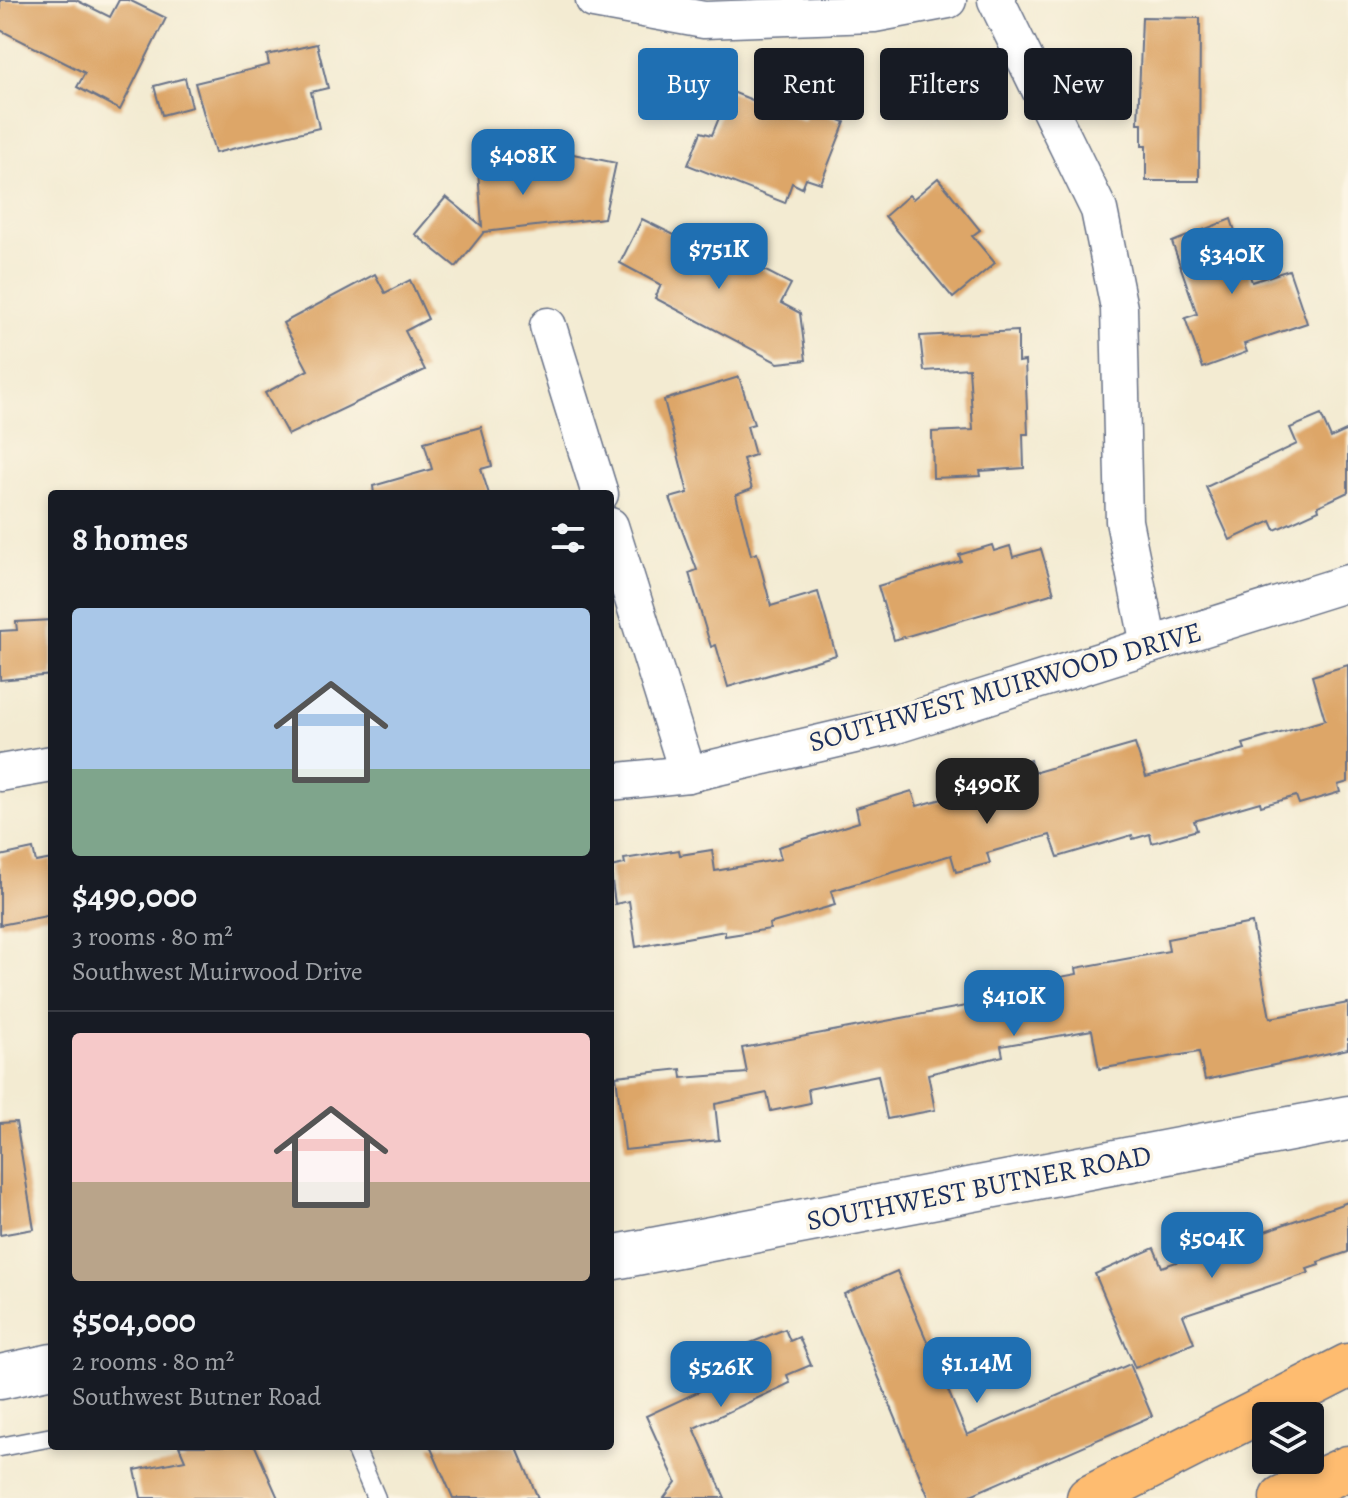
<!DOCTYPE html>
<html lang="en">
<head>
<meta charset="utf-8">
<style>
	body { margin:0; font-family:Alegreya,serif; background:#20242c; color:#f1f3f6; height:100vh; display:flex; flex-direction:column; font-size:30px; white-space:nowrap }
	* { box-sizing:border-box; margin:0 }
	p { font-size:26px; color:#9ea1a6 }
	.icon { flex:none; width:44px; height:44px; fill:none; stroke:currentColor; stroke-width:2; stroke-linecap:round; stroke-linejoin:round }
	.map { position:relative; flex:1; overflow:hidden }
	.sheet { position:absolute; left:48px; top:490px; width:566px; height:960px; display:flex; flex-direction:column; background:#171b24; border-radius:8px; box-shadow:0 4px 12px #0003 }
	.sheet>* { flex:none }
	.top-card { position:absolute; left:638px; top:48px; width:590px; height:72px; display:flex; gap:16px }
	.tools { position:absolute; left:1252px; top:1402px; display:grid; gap:16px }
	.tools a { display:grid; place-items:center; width:72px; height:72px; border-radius:8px; background:#171b24; box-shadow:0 4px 12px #0003; font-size:40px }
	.price { position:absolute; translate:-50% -68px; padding:0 18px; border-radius:16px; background:#1f6fb2; color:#fff; font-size:26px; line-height:52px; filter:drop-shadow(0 2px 4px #0008) }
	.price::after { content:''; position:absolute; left:50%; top:48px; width:24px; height:18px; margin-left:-12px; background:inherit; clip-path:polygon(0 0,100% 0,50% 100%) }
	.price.selected { background:#222; color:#fff }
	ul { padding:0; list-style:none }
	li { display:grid; align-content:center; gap:16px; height:424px; padding:0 24px }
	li+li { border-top:2px solid #363941 }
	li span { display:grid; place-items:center; height:248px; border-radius:8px; color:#555 }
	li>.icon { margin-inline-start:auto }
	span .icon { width:144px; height:144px; fill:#fffc; stroke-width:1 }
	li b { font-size:34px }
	h2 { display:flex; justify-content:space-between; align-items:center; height:96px; padding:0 24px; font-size:34px }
	.tag { padding:0 28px; border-radius:8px; background:#171b24; box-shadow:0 4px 12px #0003; font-size:28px; line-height:72px }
	.tag.selected { background:#1f6fb2; color:#fff }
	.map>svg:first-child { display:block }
	.building { fill:#dda668 }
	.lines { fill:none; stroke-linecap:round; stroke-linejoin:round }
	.service-casing { stroke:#677187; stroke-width:21 }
	.minor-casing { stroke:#677187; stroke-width:39 }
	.tertiary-casing { stroke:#677187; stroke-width:47 }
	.motorway-casing { stroke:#677187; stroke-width:47 }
	.service { stroke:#fff; stroke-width:18 }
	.minor { stroke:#fff; stroke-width:36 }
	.tertiary { stroke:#fff; stroke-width:44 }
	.motorway { stroke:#febc70; stroke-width:44 }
	.labels { text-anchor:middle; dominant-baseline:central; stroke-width:7; stroke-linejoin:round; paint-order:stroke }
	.street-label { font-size:28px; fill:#1b2f5e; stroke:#fcf5e5 }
</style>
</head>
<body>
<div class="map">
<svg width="1348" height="1498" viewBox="0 0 1348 1498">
	<rect width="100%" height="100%" fill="#fcf5e5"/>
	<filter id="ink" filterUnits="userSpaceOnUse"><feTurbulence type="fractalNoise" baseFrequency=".0125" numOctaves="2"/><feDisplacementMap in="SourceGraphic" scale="16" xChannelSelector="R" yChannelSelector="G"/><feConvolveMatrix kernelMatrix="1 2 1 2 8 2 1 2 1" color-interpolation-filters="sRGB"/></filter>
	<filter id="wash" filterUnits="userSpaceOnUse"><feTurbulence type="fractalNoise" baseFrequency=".006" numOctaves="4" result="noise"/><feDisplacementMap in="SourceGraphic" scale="32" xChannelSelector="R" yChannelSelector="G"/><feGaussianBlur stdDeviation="1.8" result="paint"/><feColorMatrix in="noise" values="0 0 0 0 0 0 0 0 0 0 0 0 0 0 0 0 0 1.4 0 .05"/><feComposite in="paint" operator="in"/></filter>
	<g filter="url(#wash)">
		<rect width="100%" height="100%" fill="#f3ebd2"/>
		<g id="blocks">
			<g class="building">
				<path d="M0,0h76l34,17 9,-17h10l37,18 -46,92 -43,-23 8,-14 -85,-43z"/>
				<path d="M1142,17l58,1 -1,163h-53v-35h-4v-23h-4z"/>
				<path d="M317,44l11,44 -17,4 8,36 -104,25 -20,-70 74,-18 -2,-10z"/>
				<path d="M185,78l7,29 -30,8 -8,-29z"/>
				<path d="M730,91l74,30 5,-12 36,13 -24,61 -15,-5 -4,10 -10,-5 -7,20 -97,-38 13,-33 11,3z"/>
				<path d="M554,145v5l62,13 -12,55 -120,14 -28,35 -41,-33 31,-37 36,29 -5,-70 26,-1v-8z"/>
				<path d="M938,178l42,52 -8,6 23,27 -42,35 -68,-82 24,-21 4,4z"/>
				<path d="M642,219l42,21 4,-9 103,53 -10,19 19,10 6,47 -28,3 -123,-65 6,-13 -41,-22z"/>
				<path d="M1231,219l21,63 37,-12 18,53 -63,21 3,8 -44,16 -18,-50 12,-4 -25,-72z"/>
				<path d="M375,274l10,19 25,-13 18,39 -23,12 20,39 -137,65 -23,-42 43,-23 -25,-47z"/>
				<path d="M1018,331v31l7,-1 3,73h-5l1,34 -44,3 1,5 -48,2 -1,-46 41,-2 -4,-62 -45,3 -4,-35z"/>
				<path d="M739,377l15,47 -7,2 8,29 -12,4 9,30 -16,6 15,60 6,-2 14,53 47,-14 18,63 -108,32 -12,-42 -5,2 -22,-74 8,-3 -27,-72 18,-5 -24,-93z"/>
				<path d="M1321,415l10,23 17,-8v62l-30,14 1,4 -44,20 -4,-9 -41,19 -24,-53 91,-43 -7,-16z"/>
				<path d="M481,427l11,39 -11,3 8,25h-115l-1,-8 59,-17 -8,-27z"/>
				<path d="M992,545l2,6 16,-5 3,11 28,-8 13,44 -160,47 -16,-54 83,-25 -2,-6z"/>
				<path d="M52,620v55l-52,5v-49l17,-1 -1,-8z"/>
				<path d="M1348,665v117l-10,3 2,7 -41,12 -3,-8 -35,10 -1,-4 -66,19 3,9 -45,13 -2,-9 -17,5 -1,-4 -74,22 -8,-22 -63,18 3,10 -34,9 -5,-17 -120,36 4,14 -66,19 1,5 -45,7v-5l-89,16 -7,-46 -14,3 -5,-37 15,-3 -1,-5 55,-9 1,5 32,-5 3,21 66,-12 -3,-12 81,-25 -3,-14 56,-17 5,15 72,-20 -4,-12 45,-14 3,13 102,-29 11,33 99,-28 -2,-5 82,-24 -13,-44z"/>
				<path d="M33,849l3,13 16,-3v56l-52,10v-69z"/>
				<path d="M1252,923l18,95 78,-15v46l-143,31 -6,-28 -100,17 -7,-39 -91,16 2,10 -75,18 7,36 -48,9 -9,-44 -70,14 2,14 -39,8 -4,-18 -52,11 4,36 -94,10 -9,-74 65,-7 1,9 65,-5 -5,-25 277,-52 -2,-11 60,-11 -1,-6 93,-17 -2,-12z"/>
				<path d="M16,1122l18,107 -34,6v-112z"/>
				<path d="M1348,1202v50l-30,10 1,3 -12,4 2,4 -126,42 11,28 -59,25 -40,-94 59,-26 8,19z"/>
				<path d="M897,1271l70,164 163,-71 22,52 -188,82h-35l-85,-204z"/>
				<path d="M785,1329l5,12 9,-4 12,28 -24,10 3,8 -96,45 31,70h-61l12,-16 -30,-66 54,-25 -3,-8 37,-16 -4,-11 16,-6 -3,-4z"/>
				<path d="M179,1446h76l23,52h-137l-6,-28 50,-10z"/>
				<path d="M430,1446h86l22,52h-85z"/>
			</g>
		</g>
	</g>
	<g filter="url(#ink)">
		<use href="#blocks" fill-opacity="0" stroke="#677187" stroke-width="2"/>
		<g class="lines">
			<defs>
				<g id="service">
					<path d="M354,1446l22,52"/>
					<path d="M0,1447l52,-10"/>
				</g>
				<g id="minor">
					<path d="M594,0l110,20 170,-6 74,-14"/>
					<path d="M996,0l103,210 20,98 5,213 25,124"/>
					<path d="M548,326l52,168"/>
					<path d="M610,526l78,248"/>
					<path d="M0,773l52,-9"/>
					<path d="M610,782l78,-8 205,-48 455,-143"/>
				</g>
				<g id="tertiary">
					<path d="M610,1258l738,-140"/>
					<path d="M0,1377l52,-11"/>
				</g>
				<g id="motorway">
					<path d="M1089,1498l259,-132"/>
					<path d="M1282,1498l66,-30"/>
				</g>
			</defs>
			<use href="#service" class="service-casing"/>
			<use href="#minor" class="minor-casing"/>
			<use href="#tertiary" class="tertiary-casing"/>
			<use href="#motorway" class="motorway-casing"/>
			<use href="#service" class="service"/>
			<use href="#minor" class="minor"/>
			<use href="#tertiary" class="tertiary"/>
			<use href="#motorway" class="motorway"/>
		</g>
	</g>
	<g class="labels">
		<g class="street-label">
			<text transform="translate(1005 687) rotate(-16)">SOUTHWEST MUIRWOOD DRIVE</text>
			<text transform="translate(979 1188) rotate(-11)">SOUTHWEST BUTNER ROAD</text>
		</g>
	</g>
</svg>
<div class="tools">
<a><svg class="icon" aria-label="layers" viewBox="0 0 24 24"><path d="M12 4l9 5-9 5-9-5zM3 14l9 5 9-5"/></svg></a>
</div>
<b class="price" style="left:523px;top:197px">$408K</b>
<b class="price" style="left:719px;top:291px">$751K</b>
<b class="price" style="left:1232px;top:296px">$340K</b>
<b class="price selected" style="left:987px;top:826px">$490K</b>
<b class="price" style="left:1014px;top:1038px">$410K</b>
<b class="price" style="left:1212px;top:1280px">$504K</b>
<b class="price" style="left:977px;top:1405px">$1.14M</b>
<b class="price" style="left:721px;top:1409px">$526K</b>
<div class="top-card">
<a class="tag selected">Buy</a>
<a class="tag">Rent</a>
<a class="tag">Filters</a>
<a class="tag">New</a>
</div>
<section class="sheet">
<h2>8 homes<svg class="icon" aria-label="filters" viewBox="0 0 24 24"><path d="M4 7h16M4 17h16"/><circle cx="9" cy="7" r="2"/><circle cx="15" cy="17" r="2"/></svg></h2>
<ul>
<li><span style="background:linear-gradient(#a9c7e8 65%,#7fa58c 0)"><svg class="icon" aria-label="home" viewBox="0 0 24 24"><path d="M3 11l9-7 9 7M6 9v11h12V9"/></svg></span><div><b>$490,000</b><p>3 rooms · 80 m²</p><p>Southwest Muirwood Drive</p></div></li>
<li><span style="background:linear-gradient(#f6c9c9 60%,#b9a48a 0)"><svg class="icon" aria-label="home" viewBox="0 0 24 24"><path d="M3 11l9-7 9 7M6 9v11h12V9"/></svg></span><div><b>$504,000</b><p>2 rooms · 80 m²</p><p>Southwest Butner Road</p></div></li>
</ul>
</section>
</div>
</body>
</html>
